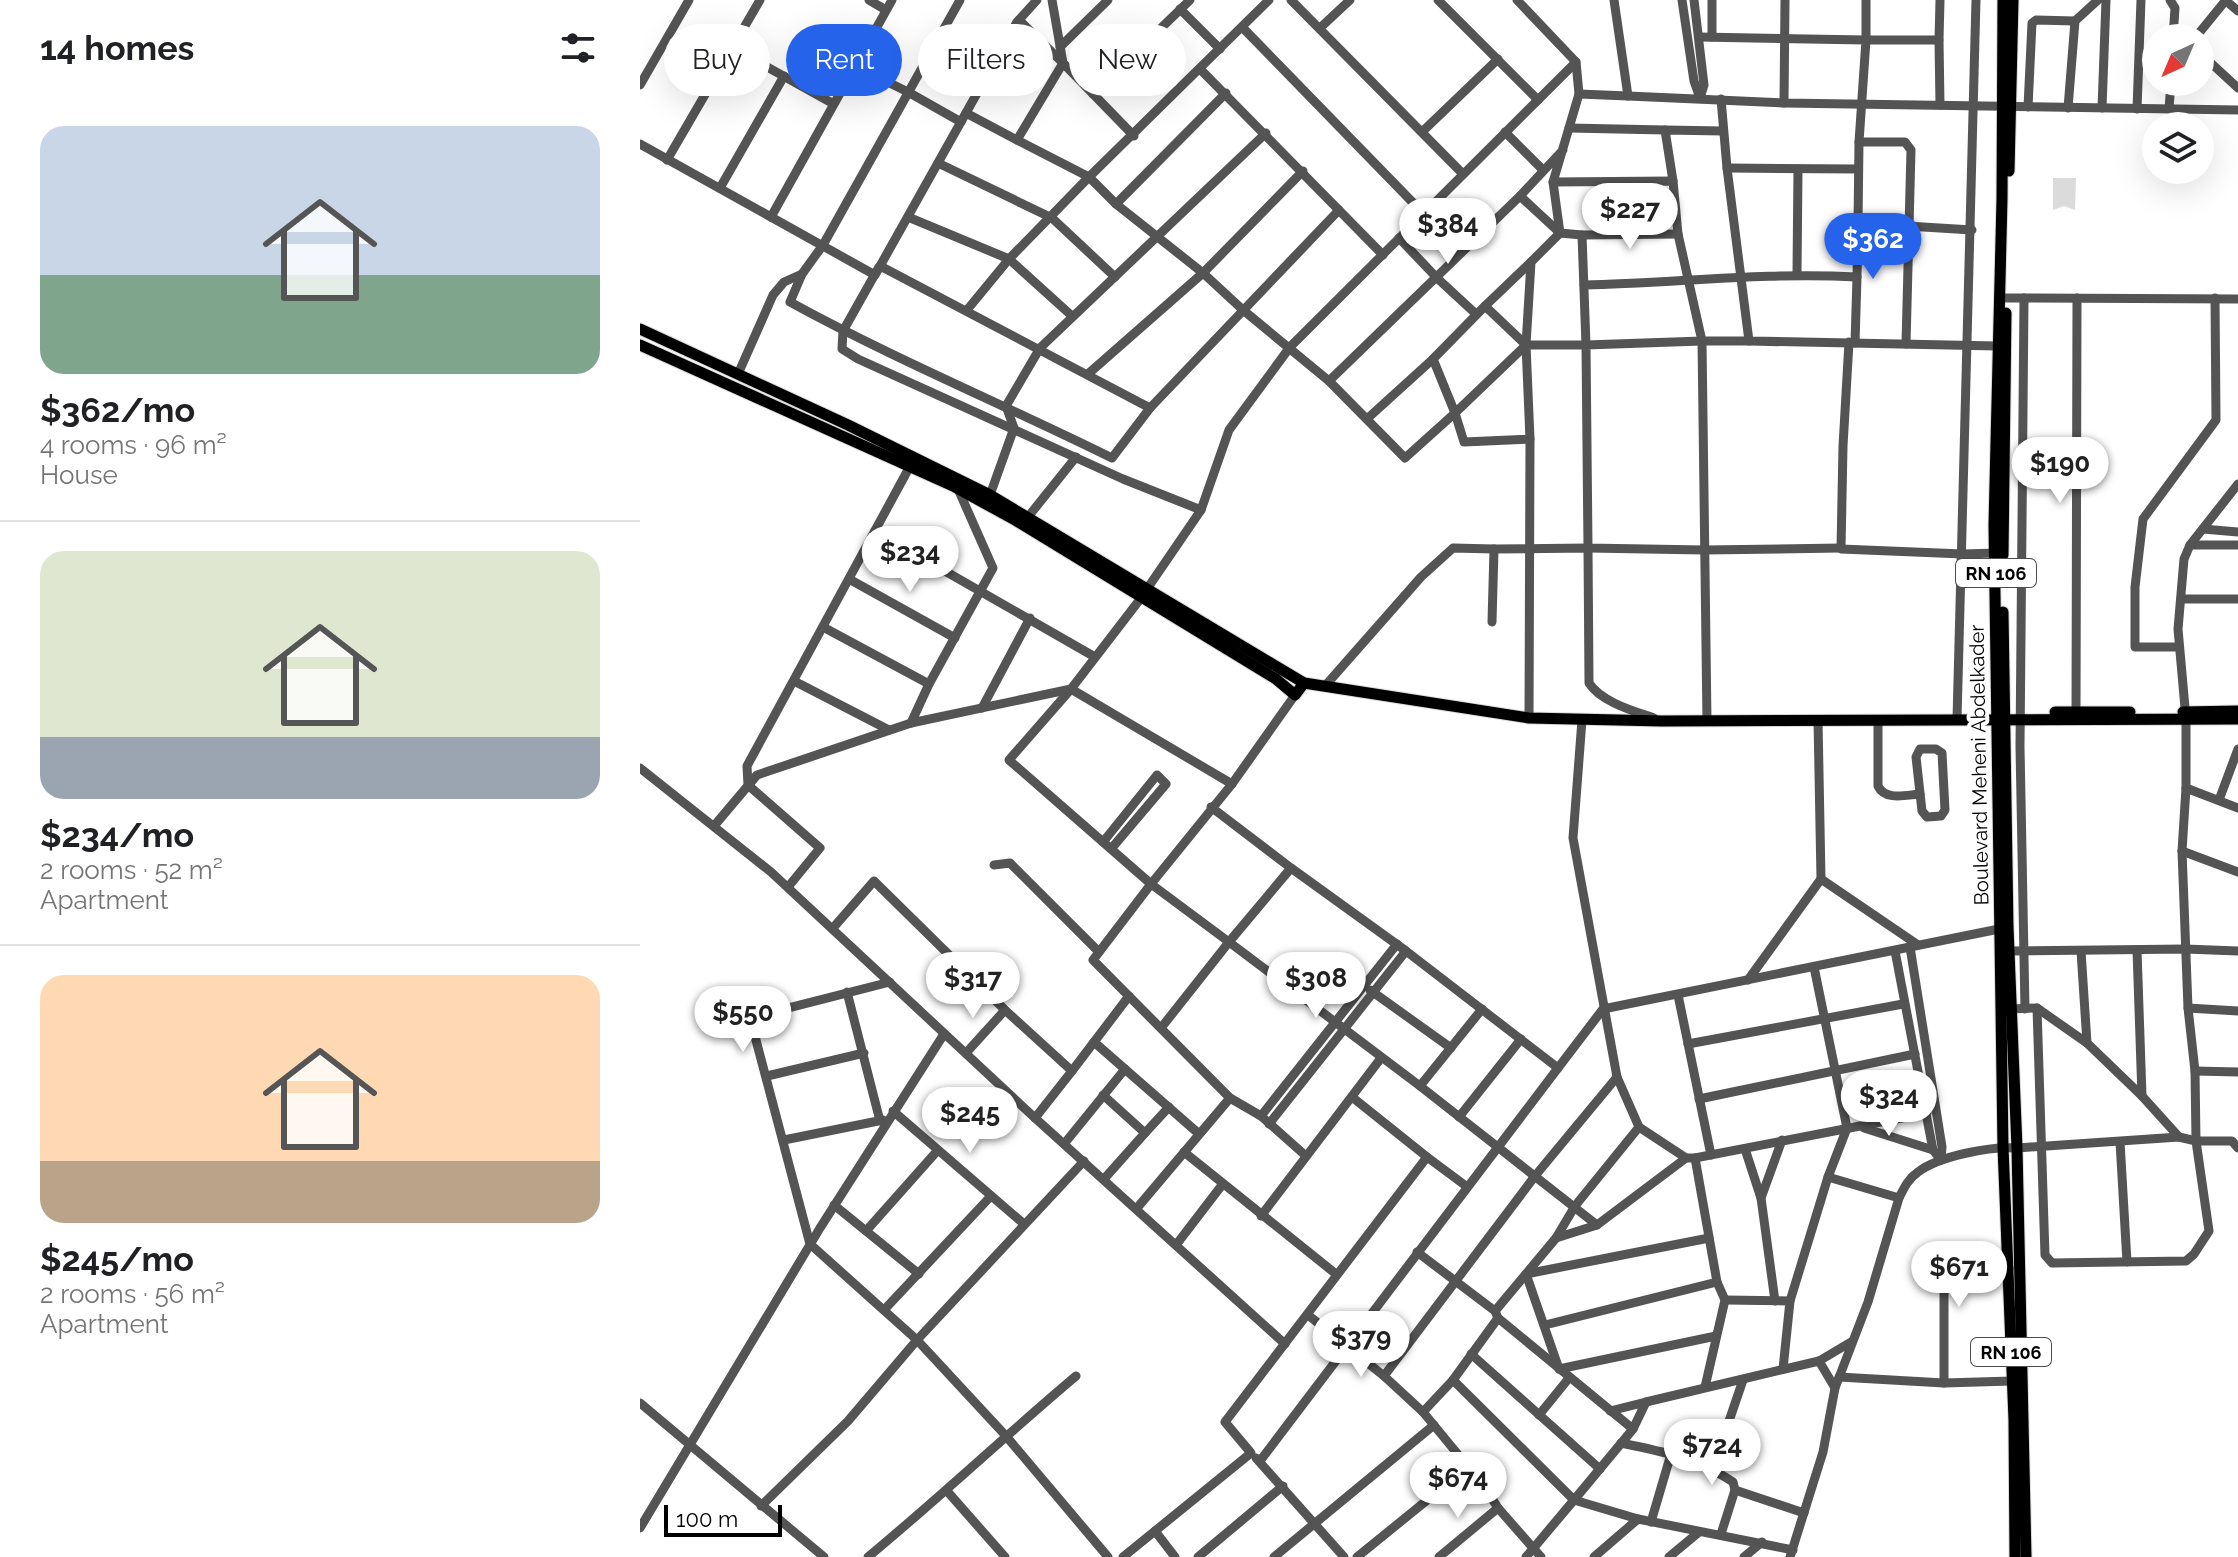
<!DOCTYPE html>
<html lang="en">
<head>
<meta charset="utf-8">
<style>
	body { margin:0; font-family:Raleway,sans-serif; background:#f2f2f2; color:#202124; height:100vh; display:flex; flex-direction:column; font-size:30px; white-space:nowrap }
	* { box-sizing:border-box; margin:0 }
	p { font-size:26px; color:#757577 }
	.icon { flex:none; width:44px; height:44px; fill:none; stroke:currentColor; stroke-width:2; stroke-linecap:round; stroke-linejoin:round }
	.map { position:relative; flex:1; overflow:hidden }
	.panel { display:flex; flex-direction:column; background:#fff; width:640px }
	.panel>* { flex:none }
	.banner { position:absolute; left:24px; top:24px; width:760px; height:72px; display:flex; gap:16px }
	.needle { width:52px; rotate:224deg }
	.fabs { position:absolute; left:1502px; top:24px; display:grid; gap:16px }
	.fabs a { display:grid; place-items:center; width:72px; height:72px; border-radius:50%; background:#fff; box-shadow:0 8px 32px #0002; font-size:40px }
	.scale { position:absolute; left:24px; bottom:20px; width:118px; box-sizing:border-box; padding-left:8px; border:4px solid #000; border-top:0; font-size:22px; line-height:28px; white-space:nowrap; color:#000; -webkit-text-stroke:6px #fff; paint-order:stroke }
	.price { position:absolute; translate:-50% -68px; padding:0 18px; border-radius:28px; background:#fff; color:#222; font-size:26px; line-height:52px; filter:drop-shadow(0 2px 4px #0008) }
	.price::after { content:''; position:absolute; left:50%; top:48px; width:24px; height:18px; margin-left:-12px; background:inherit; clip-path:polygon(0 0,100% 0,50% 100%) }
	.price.active { background:#2563eb; color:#fff }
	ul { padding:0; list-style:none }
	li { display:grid; align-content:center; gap:16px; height:424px; padding:0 40px }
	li+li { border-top:2px solid #e0e0e0 }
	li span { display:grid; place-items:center; height:248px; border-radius:24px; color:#555 }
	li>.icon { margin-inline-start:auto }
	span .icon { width:144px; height:144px; fill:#fffc; stroke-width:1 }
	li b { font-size:34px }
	h2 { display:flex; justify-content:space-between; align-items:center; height:96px; padding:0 40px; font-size:34px }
	.pill { padding:0 28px; border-radius:36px; background:#fff; box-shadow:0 8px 32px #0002; font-size:28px; line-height:72px }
	.pill.active { background:#2563eb; color:#fff }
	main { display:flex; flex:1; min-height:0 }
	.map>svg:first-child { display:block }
	.green { fill:#dbdbdb }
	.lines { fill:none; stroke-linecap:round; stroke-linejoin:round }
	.major-casing { stroke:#dbdbdb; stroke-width:13 }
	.minor { stroke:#545454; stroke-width:9 }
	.major { stroke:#000; stroke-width:11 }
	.labels { text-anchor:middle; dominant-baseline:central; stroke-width:8; stroke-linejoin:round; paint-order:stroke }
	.shield { fill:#fff; stroke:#4c4c4c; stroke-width:2 }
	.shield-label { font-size:18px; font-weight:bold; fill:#000 }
	.street-label { font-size:20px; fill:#000; stroke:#fff }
</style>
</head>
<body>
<main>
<section class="panel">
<h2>14 homes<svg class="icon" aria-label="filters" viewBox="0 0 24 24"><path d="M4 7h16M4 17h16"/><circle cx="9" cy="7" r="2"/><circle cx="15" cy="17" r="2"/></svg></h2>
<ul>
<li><span style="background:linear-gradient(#c9d6e8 60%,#7fa58c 0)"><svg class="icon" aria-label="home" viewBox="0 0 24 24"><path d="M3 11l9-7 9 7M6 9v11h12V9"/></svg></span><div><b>$362/mo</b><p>4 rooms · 96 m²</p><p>House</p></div></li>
<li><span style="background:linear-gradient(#dfe7d0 75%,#9aa5b1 0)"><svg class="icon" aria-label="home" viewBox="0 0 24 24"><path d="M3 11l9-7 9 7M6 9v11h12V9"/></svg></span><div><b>$234/mo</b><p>2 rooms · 52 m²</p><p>Apartment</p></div></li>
<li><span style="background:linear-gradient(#ffd9b3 75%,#b9a48a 0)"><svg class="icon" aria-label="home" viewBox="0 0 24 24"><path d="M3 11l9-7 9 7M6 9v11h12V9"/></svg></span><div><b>$245/mo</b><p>2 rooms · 56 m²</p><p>Apartment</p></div></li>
</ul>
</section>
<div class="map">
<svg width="1598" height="1557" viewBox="0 0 1598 1557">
	<rect width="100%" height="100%" fill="#fff"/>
	<path class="green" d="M1413,178h23l-1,32 -11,-4 -11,4z"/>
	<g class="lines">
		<defs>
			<g id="major">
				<path d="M1363,0l-1,199 -8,326 9,622 11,273 1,137"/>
				<path d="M1369,171l4,-171"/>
				<path d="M0,329l208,96 142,70 314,188 225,35 133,3 576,-2"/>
				<path d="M0,345l313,141 62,34 261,159 19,16 9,-12"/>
				<path d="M1363,555l3,-242"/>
				<path d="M1363,612l5,315 9,221 9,409"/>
				<path d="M1415,712h75"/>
				<path d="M1543,712l55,-1"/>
			</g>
		</defs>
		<use href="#major" class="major-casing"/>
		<g class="minor">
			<path d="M229,0l17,10"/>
			<path d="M320,0l-137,245 -21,29 -12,28c104,57 215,103 322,156l38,-50 189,-198"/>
			<path d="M412,0l11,63 71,73"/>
			<path d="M651,0l171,173"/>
			<path d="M798,0l100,100"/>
			<path d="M877,0l59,62 3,32 49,2"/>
			<path d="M974,0l14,96 156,7"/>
			<path d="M1042,0l12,81 6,17"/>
			<path d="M1054,0l10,85 -4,13"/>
			<path d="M1145,0l-1,103 454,7"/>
			<path d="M1226,0v40h73l1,-40"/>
			<path d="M1530,0l5,8 -2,30"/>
			<path d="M1585,0l13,11"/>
			<path d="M540,9l40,40"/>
			<path d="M379,20l44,43 -46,77 72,37 27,27 87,69 40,37 86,71 76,77 50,-45 9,29 66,-3 -4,-94 -41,-39 46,-44"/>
			<path d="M602,27l182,187"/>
			<path d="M680,28l30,-28"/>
			<path d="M1059,37l167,3 -7,102h46l6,8 -5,194"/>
			<path d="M1072,37v-37"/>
			<path d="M1555,38l31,-38"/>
			<path d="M1299,40l1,65"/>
			<path d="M420,47l48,-47"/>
			<path d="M93,48l99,55"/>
			<path d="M1560,53l38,35"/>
			<path d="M213,65l55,27 53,30"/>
			<path d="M560,69l183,186"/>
			<path d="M0,85l49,-85"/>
			<path d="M453,94l97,-94"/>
			<path d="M1081,99l6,69 22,173 248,5"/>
			<path d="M1388,107l4,-84 4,-3 39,1"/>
			<path d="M1428,108l7,-87 23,-21"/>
			<path d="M1462,108l4,-108"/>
			<path d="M1497,109l4,-109"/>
			<path d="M1529,109l2,-27"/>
			<path d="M326,113l51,27"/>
			<path d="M929,128l96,2"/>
			<path d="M782,132l76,-73"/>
			<path d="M865,132l38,38"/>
			<path d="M0,144l235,131 142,-253 20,-22"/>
			<path d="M923,150l-43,46 40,37 -7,-51 26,-88"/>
			<path d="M27,160l93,-160"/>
			<path d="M298,163l114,55 63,59"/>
			<path d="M1087,168l131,1"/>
			<path d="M1033,181l-8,-51 58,1"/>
			<path d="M913,182l120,-1 5,53 24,107 -116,4 2,203 116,2 137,-2"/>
			<path d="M80,188l64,-112"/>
			<path d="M476,204l110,-111"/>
			<path d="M131,217l121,-217"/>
			<path d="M268,217l101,42 63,57"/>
			<path d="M1218,223l1,-81"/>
			<path d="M920,233l22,2 4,110h-60l5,-83z"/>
			<path d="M942,235l96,-1"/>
			<path d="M759,238l38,40 39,36"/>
			<path d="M1157,274l1,-105"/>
			<path d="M944,285c91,-2 181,-13 273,-8l1,-54 114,7"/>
			<path d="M1366,298l232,1"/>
			<path d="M1384,298l-4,449 5,262"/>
			<path d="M845,306l-52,53 22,54 71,-68"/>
			<path d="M327,310l42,-51 80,-82 180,-177"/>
			<path d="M1209,342l-6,104 -2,103 122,5 33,-1"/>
			<path d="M1215,343l2,-66"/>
			<path d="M98,374l35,-79 11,-13 18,-8"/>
			<path d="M448,374l115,-101 100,-102"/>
			<path d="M689,381l191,-185"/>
			<path d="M510,408l-266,-140 -5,-1 -36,64 -1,18 16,10 265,120 78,31"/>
			<path d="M728,418l65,-59"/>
			<path d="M350,495l24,-67 -8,-22 34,-58 226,-215"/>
			<path d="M388,517l48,-60"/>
			<path d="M1563,529l35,3"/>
			<path d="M235,531l220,126"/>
			<path d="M1550,545h48"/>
			<path d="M209,579l106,59"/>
			<path d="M507,589l54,-79 28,-80 61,-83 286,-285"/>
			<path d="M1541,599h57"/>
			<path d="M852,622l2,-73 94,-1 1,135c12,19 45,28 65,35"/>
			<path d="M183,627l106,57"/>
			<path d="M1537,647h-42v-60l8,-68 73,-99 -1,-122"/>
			<path d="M154,681l95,49"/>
			<path d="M685,686l96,-109 32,-29 41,1"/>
			<path d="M342,708l48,-90"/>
			<path d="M889,718l1,-279"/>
			<path d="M1436,718l1,-420"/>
			<path d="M1317,719l19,-719"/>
			<path d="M942,720l-9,118 44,239 22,50 47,31h9l22,124 8,18 -20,87"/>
			<path d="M1178,720l3,159"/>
			<path d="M1238,720v66c7,15 28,9 42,8"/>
			<path d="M1067,721l-5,-380h47"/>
			<path d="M271,723l18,-39 64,-116 -35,-79"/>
			<path d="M1280,749h16l6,4 3,57 -4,6 -14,1 -5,-6 -6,-54z"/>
			<path d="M0,768l131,104 264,246 250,226"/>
			<path d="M1546,788l52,20"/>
			<path d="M1579,800l19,-51"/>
			<path d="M571,807l80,61 -62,74 -78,-58 81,-100 63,-89"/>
			<path d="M74,826l43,-51 154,-52 160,-34 161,95"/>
			<path d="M463,842l-94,-82 62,-71 70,-91"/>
			<path d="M471,849l55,-65 -9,-9 -54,67 48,42 -58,76 137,138 31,18 45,40"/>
			<path d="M1542,851l56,21"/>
			<path d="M354,865l16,-2 89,89"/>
			<path d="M651,868l115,83 152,117 45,-59 401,-81"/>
			<path d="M148,887l32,-39 -72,-63 -1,-19 162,-298"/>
			<path d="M193,928l41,-47 131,129 67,61 57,-75"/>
			<path d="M1270,947l32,200 -1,13"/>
			<path d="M1497,950l5,146"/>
			<path d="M1255,951l38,199 8,10"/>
			<path d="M1369,951l176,-2 53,2"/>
			<path d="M1441,951l6,92"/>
			<path d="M1108,980l73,-101 97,66"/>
			<path d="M250,982l-133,34 -5,9 58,219 107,96 89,96 102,121"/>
			<path d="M730,990l81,58"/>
			<path d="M207,992l33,129"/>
			<path d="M1038,995l33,160"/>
			<path d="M1397,1008l8,247 7,8 134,-2 8,-7 15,-23 -13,-90 -1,-70 -7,-63 -6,-157 4,-63v-69l-8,-90 6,-70 6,-14 48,-61"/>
			<path d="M1548,1008l50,3"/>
			<path d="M1371,1009l26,-1 50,35 55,53 37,41"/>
			<path d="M521,1028l68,-86 191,144 177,139 89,-67"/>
			<path d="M454,1042l104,91"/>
			<path d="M1048,1044l215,-40"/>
			<path d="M326,1053l39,-43"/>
			<path d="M1555,1071l43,1"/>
			<path d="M127,1076l97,-23"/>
			<path d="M780,1086l62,-77"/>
			<path d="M463,1095l42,38 -41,46"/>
			<path d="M1059,1099l216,-45"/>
			<path d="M253,1111l131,113"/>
			<path d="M621,1116l136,-172"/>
			<path d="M819,1117l62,-78"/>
			<path d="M395,1118l37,-47"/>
			<path d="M629,1124l137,-173"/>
			<path d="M1224,1128l69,22"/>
			<path d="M505,1133l24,-26"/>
			<path d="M144,1140l99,-20"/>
			<path d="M1480,1142l7,120"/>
			<path d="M424,1144l61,-75"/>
			<path d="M1105,1149l16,49 14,103"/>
			<path d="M544,1152l152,122"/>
			<path d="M787,1157l39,29"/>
			<path d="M1055,1158l232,-45"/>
			<path d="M1188,1177l71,21"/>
			<path d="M1121,1198l21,-58"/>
			<path d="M194,1205l85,69"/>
			<path d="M497,1208l93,-110"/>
			<path d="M621,1216l120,-158"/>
			<path d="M226,1231l72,-81"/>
			<path d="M916,1238l41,-13"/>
			<path d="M1069,1238l-183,36 33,95 157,-33"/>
			<path d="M536,1245l46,-60"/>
			<path d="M777,1252l78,59 3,7 135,111 -59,71 -121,-120"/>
			<path d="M1085,1300l65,1 -7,68"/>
			<path d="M1150,1301l38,-124 19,-49 -33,-161"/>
			<path d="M244,1310l107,-114"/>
			<path d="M855,1311l61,-73 19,-32 64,-79"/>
			<path d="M668,1315l76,61 39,36 61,74 14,22 43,49"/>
			<path d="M905,1325l172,-43"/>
			<path d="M831,1354l129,115"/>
			<path d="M744,1376l151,-200 82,-99"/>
			<path d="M1199,1377l105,6 68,-2"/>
			<path d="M1304,1383v-113l65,-2"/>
			<path d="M1195,1388l-16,-27 32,-19"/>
			<path d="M1006,1402l173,-41"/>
			<path d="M0,1403l184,154"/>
			<path d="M970,1411l36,-9 -13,27"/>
			<path d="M783,1412l30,-32 45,-62"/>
			<path d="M899,1415l30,-37"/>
			<path d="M981,1443c40,8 78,16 112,39l2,8 69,23"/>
			<path d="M616,1458l88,99"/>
			<path d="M620,1461l298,-393"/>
			<path d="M1073,1468l30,-88"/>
			<path d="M307,1491l58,66"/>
			<path d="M121,1506l87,-85 69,-81 167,-179"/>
			<path d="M1011,1522l20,-68"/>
			<path d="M0,1528l180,-300 124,-194"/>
			<path d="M515,1531l20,26"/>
			<path d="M1081,1534l14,-44"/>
			<path d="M228,1557c71,-59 138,-122 208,-181"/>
			<path d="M483,1557l128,-104 -26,-31 202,-265 -75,-60"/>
			<path d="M558,1557l85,-71"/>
			<path d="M634,1557l160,-132"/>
			<path d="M717,1557l111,-90"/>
			<path d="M799,1557l59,-49"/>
			<path d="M886,1557l48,-57 64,19 155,31"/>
			<path d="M954,1557l44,-38"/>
			<path d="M1029,1557l30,-25"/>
			<path d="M1104,1557l18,-15"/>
			<path d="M1150,1557l33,-105 12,-64 33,-86 31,-104c5,-10 9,-19 19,-26 21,-16 73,-26 99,-24l162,-11 17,4h36l6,7"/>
		</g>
		<use href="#major" class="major"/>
	</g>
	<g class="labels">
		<g class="shield">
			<rect x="1316" y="559" width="80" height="28" rx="6"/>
			<rect x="1331" y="1338" width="80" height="28" rx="6"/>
		</g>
		<g class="shield-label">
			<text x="1356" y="573">RN 106</text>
			<text x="1371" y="1352">RN 106</text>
		</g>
		<g class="street-label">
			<text transform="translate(1339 765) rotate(-91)">Boulevard Meheni Abdelkader</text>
		</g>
	</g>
</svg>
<div class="fabs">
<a><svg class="needle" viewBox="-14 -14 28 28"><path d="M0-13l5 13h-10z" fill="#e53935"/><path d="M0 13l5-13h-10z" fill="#757577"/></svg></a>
<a><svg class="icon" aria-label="layers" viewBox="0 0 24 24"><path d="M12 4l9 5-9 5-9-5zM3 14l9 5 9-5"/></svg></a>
</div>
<div class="scale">100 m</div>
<b class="price" style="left:990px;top:251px">$227</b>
<b class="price" style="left:808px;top:266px">$384</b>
<b class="price active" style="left:1233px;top:281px">$362</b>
<b class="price" style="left:1420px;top:505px">$190</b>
<b class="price" style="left:270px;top:594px">$234</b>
<b class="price" style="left:333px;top:1020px">$317</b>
<b class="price" style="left:676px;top:1020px">$308</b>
<b class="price" style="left:103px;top:1054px">$550</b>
<b class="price" style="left:1249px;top:1138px">$324</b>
<b class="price" style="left:330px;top:1155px">$245</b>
<b class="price" style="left:1319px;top:1309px">$671</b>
<b class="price" style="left:721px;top:1379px">$379</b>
<b class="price" style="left:1072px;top:1487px">$724</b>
<b class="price" style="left:818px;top:1520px">$674</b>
<div class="banner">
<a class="pill">Buy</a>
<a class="pill active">Rent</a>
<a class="pill">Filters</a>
<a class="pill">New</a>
</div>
</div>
</main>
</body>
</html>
